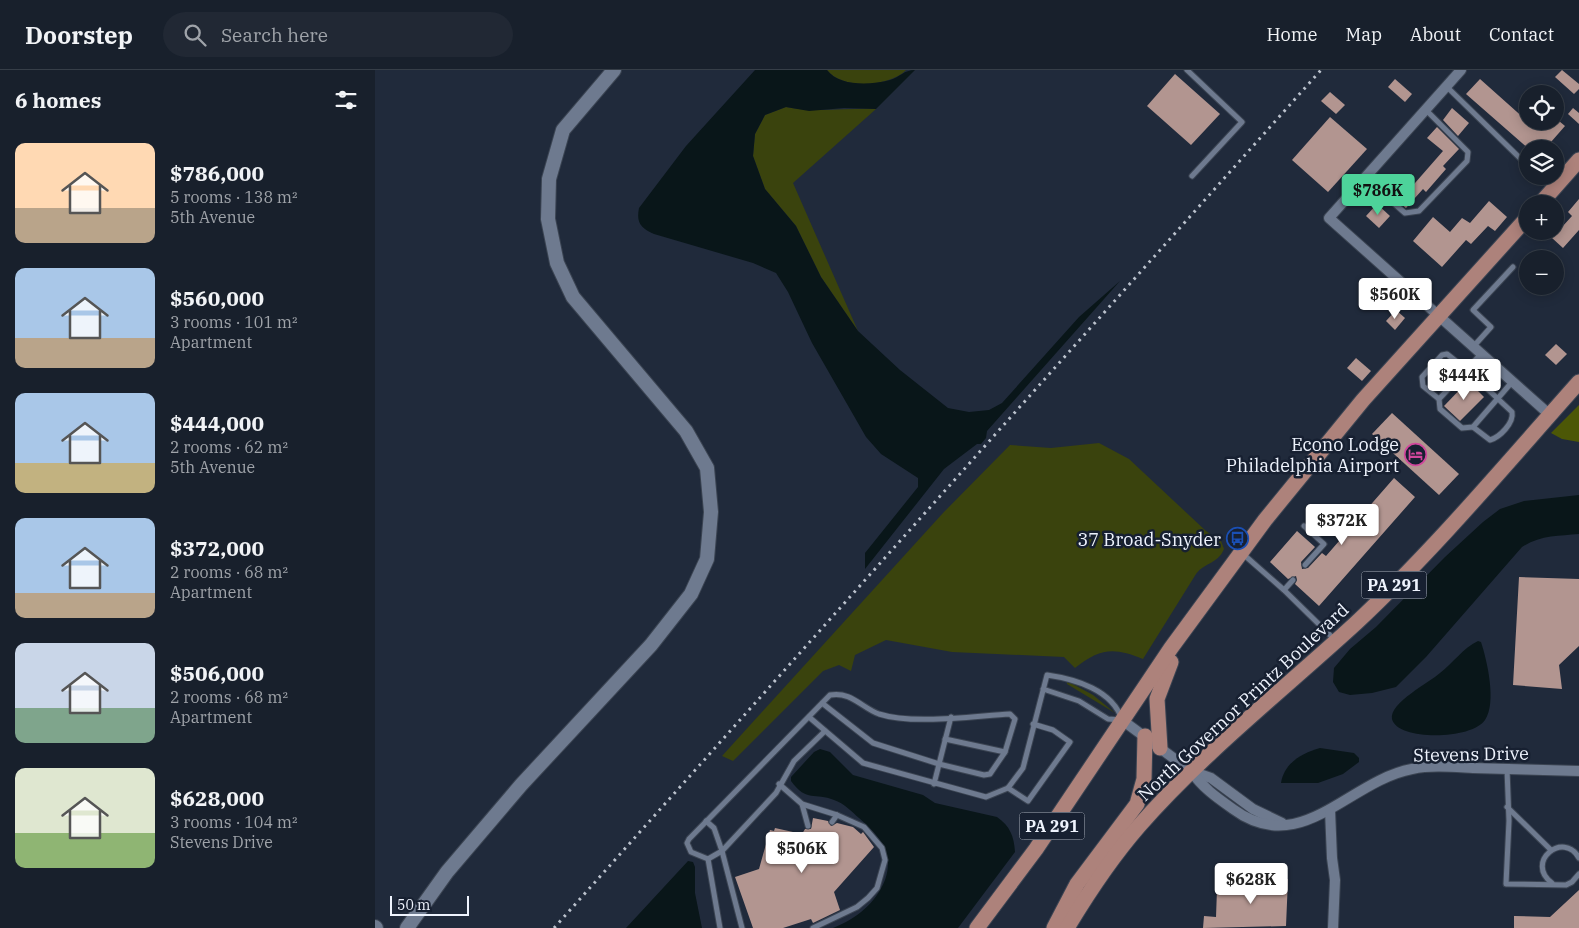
<!DOCTYPE html>
<html lang="en">
<head>
<meta charset="utf-8">
<style>
	body { margin:0; font-family:"IBM Plex Serif",serif; background:#212834; color:#f1f3f6; height:100vh; display:flex; flex-direction:column; font-size:19px; white-space:nowrap }
	* { box-sizing:border-box; margin:0 }
	p { font-size:16px; color:#9fa3a9 }
	.icon { flex:none; width:28px; height:28px; fill:none; stroke:currentColor; stroke-width:2; stroke-linecap:round; stroke-linejoin:round }
	.map { position:relative; flex:1; overflow:hidden }
	.sheet { display:flex; flex-direction:column; background:#18202c; width:375px }
	.sheet>* { flex:none }
	.buttons { position:absolute; left:1144px; top:15px; display:grid; gap:10px }
	.buttons a { display:grid; place-items:center; width:45px; height:45px; border-radius:50%; background:#18202c; box-shadow:0 2px 12px #0003,0 0 0 1px #363e48; font-size:25px }
	.scale { position:absolute; left:15px; bottom:12px; width:79px; box-sizing:border-box; padding-left:5px; border:2px solid #eef3fd; border-top:0; font-size:14px; line-height:18px; white-space:nowrap; color:#eef3fd; -webkit-text-stroke:4px #172031; paint-order:stroke }
	.price { position:absolute; translate:-50% -42px; padding:0 11px; border-radius:5px; background:#fff; color:#222; font-size:16px; line-height:32px; filter:drop-shadow(0 1px 2px #0008) }
	.price::after { content:''; position:absolute; left:50%; top:30px; width:15px; height:11px; margin-left:-8px; background:inherit; clip-path:polygon(0 0,100% 0,50% 100%) }
	.price.active { background:#4dd39a; color:#111 }
	ul { padding:0; list-style:none }
	li { display:flex; align-items:center; gap:15px; height:125px; padding:0 15px }
	li span { display:grid; place-items:center; flex:none; width:140px; height:100px; border-radius:10px; color:#555 }
	li>.icon { margin-inline-start:auto }
	span .icon { width:60px; height:60px; fill:#fffc; stroke-width:1 }
	li b { font-size:21px }
	h2 { display:flex; justify-content:space-between; align-items:center; height:60px; padding:0 15px; font-size:21px }
	header { display:flex; align-items:center; gap:30px; box-sizing:border-box; height:70px; padding:0 25px; background:#18202c; border-bottom:1px solid #363e48 }
	header strong { font-size:24px }
	nav { display:flex; gap:28px; margin-inline-start:auto; font-size:18px }
	.search { width:350px; height:45px; background:#212834; display:flex; align-items:center; gap:12px; box-sizing:border-box; padding:0 18px; border-radius:28px; color:#9fa3a9; font-size:19px }
	main { display:flex; flex:1; min-height:0 }
	.map>svg:first-child { display:block }
	.green { fill:#3a430d }
	.forest { fill:#4c5706 }
	.water { fill:#091619 }
	.building { fill:#b29590 }
	.lines { fill:none; stroke-linecap:round; stroke-linejoin:round }
	.service-casing { stroke:#3b4452; stroke-width:7 }
	.minor-casing { stroke:#3b4452; stroke-width:12 }
	.tertiary-casing { stroke:#3b4452; stroke-width:16 }
	.primary-casing { stroke:#3b4452; stroke-width:17 }
	.service { stroke:#6e7a8f; stroke-width:5 }
	.minor { stroke:#6e7a8f; stroke-width:10 }
	.tertiary { stroke:#6e7a8f; stroke-width:14 }
	.primary { stroke:#ad827b; stroke-width:15 }
	.rail { stroke:#bbc2cd; stroke-width:3; stroke-dasharray:2.5 5; stroke-linecap:butt }
	.labels { text-anchor:middle; dominant-baseline:central; stroke-width:5; stroke-linejoin:round; paint-order:stroke }
	.shield { fill:#172031; stroke:#aeb4c0; stroke-width:1 }
	.shield-label { font-size:16px; font-weight:bold; fill:#eef3fd }
	.poi-label { font-size:18px; fill:#eef3fd; stroke:#172031; text-anchor:end }
	.street-label { font-size:18px; fill:#eef3fd; stroke:#172031 }
</style>
</head>
<body>
<header>
<strong>Doorstep</strong>
<div class="search"><svg class="icon" aria-label="search" viewBox="0 0 24 24"><circle cx="10" cy="10" r="6"/><path d="M15 15l6 6"/></svg>Search here</div>
<nav><a>Home</a><a>Map</a><a>About</a><a>Contact</a></nav>
</header>
<main>
<section class="sheet">
<h2>6 homes<svg class="icon" aria-label="filters" viewBox="0 0 24 24"><path d="M4 7h16M4 17h16"/><circle cx="9" cy="7" r="2"/><circle cx="15" cy="17" r="2"/></svg></h2>
<ul>
<li><span style="background:linear-gradient(#ffd9b3 65%,#b9a48a 0)"><svg class="icon" aria-label="home" viewBox="0 0 24 24"><path d="M3 11l9-7 9 7M6 9v11h12V9"/></svg></span><div><b>$786,000</b><p>5 rooms · 138 m²</p><p>5th Avenue</p></div></li>
<li><span style="background:linear-gradient(#a9c7e8 70%,#b9a48a 0)"><svg class="icon" aria-label="home" viewBox="0 0 24 24"><path d="M3 11l9-7 9 7M6 9v11h12V9"/></svg></span><div><b>$560,000</b><p>3 rooms · 101 m²</p><p>Apartment</p></div></li>
<li><span style="background:linear-gradient(#a9c7e8 70%,#c2b280 0)"><svg class="icon" aria-label="home" viewBox="0 0 24 24"><path d="M3 11l9-7 9 7M6 9v11h12V9"/></svg></span><div><b>$444,000</b><p>2 rooms · 62 m²</p><p>5th Avenue</p></div></li>
<li><span style="background:linear-gradient(#a9c7e8 75%,#b9a48a 0)"><svg class="icon" aria-label="home" viewBox="0 0 24 24"><path d="M3 11l9-7 9 7M6 9v11h12V9"/></svg></span><div><b>$372,000</b><p>2 rooms · 68 m²</p><p>Apartment</p></div></li>
<li><span style="background:linear-gradient(#c9d6e8 65%,#7fa58c 0)"><svg class="icon" aria-label="home" viewBox="0 0 24 24"><path d="M3 11l9-7 9 7M6 9v11h12V9"/></svg></span><div><b>$506,000</b><p>2 rooms · 68 m²</p><p>Apartment</p></div></li>
<li><span style="background:linear-gradient(#dfe7d0 65%,#8fb573 0)"><svg class="icon" aria-label="home" viewBox="0 0 24 24"><path d="M3 11l9-7 9 7M6 9v11h12V9"/></svg></span><div><b>$628,000</b><p>3 rooms · 104 m²</p><p>Stevens Drive</p></div></li>
</ul>
</section>
<div class="map">
<svg width="1204" height="858" viewBox="0 0 1204 858">
	<rect width="100%" height="100%" fill="#202a3b"/>
	<g class="green">
		<path d="M452,0h79c-17,17 -64,20 -79,0z"/>
		<path d="M411,37c30,6 59,1 90,2l-83,74 65,148 -37,-54 -25,-51 -31,-37 -12,-33 2,-22 10,-19z"/>
		<path d="M724,373l30,16 77,72 15,10 3,8c-6,15 -19,13 -28,25l-53,85c-29,-12 -43,-11 -68,9l-11,-11 -112,-5 -66,-12 -31,15 -4,16 -12,-6 -16,6 -90,90 -11,-5 221,-243 67,-68 41,3z"/>
		<path d="M692,611l26,14 22,18 -48,-29z"/>
	</g>
	<path class="forest" d="M1204,335v37l-17,-3 -11,-6z"/>
	<g class="water">
		<path d="M380,0h72c13,17 44,15 63,10 10,-3 14,-10 25,-10l-39,39 -32,-1 -35,3 -23,-4 -21,8 -10,19 -2,22 12,33 31,37 25,51 37,54 42,39 48,38 21,4 20,-2 13,-7 77,-86 41,-36 -133,150 -1,7 -5,6h-4l-33,25 -79,100v-16l53,-66v-9l-37,-24 -15,-17 -54,-94 -24,-51 -12,-19 -23,-10 -99,-29c-13,-6 -18,-11 -15,-26l47,-62z"/>
		<path d="M1204,425v39c-20,2 -39,1 -57,13l-96,110 -30,30 -24,6 -22,2 -11,-3 -6,-10 1,-14 16,-19 26,-22 69,-70 38,-35 17,-13 24,-8z"/>
		<path d="M1103,571l3,1c6,18 16,61 4,78 -13,20 -88,21 -93,-1 -3,-16 38,-37 48,-46 13,-10 23,-25 38,-32z"/>
		<path d="M945,678l34,5 5,5v4l-16,12 -25,9h-37c3,-20 21,-30 39,-35z"/>
		<path d="M445,679l10,3 23,23 70,20 12,8 62,14c13,9 17,19 18,35l-57,76h-125c23,-9 43,-25 52,-48 10,-28 -7,-45 -26,-62 -7,-6 -15,-15 -25,-18 -19,-8 -27,3 -43,-19v-4l23,-25z"/>
		<path d="M313,791l5,1 2,5v26l7,35h-76z"/>
	</g>
	<g class="building">
		<path d="M1187,0l17,14v5l-5,5 -19,-17z"/>
		<path d="M800,4l45,40 -29,31 -44,-39z"/>
		<path d="M1020,9l17,15 -7,8 -17,-15z"/>
		<path d="M1105,9l55,49 6,-7h18l6,5 -14,16 8,7h-30l-63,-55z"/>
		<path d="M955,22l15,13 -9,9 -15,-13z"/>
		<path d="M1077,38l17,15 -11,13 -15,-16z"/>
		<path d="M1198,38l6,5v11l-11,-10z"/>
		<path d="M955,47l37,32 -39,43 -36,-32z"/>
		<path d="M1062,57l22,22 -16,17 3,3 -20,23 -3,-3 -17,19 -22,-19 9,-11 15,13 35,-40 -16,-13z"/>
		<path d="M1204,129v31l-16,18 -11,-10 20,-22 -4,-4z"/>
		<path d="M1114,131l18,16 -12,14 -7,-5 -17,18 -5,-4 -24,27 -29,-26 20,-24 17,15 12,-14 8,5z"/>
		<path d="M1002,134l13,12 -11,12 -13,-12z"/>
		<path d="M1021,240l9,8 -10,12 -9,-9z"/>
		<path d="M1181,274l11,10 -11,11 -11,-10z"/>
		<path d="M981,288l15,13 -9,10 -15,-13z"/>
		<path d="M1093,311l16,16 -24,24 -16,-15z"/>
		<path d="M1017,343l67,61 -20,21 -67,-61z"/>
		<path d="M1019,408l21,19 -96,109 -24,-22 2,-4 -1,-4 -8,3 -18,-17 27,-31 18,16 -14,15 1,7 6,-1 14,-15 4,3z"/>
		<path d="M1144,507l60,2v67l-20,19 3,24 -49,-4z"/>
		<path d="M438,748l15,3 3,5 6,-3 16,4 8,7 2,-2 11,15 -40,45 6,18 -27,13 -2,-4 -28,9h-30l-18,-51 24,-8 11,-39 4,1 1,-3 27,6 3,-5h6z"/>
		<path d="M864,808l49,1 -2,47 -83,2 1,-12 12,1 1,-28 22,1z"/>
		<path d="M1204,820v38h-65v-12l36,1z"/>
	</g>
	<g class="lines">
		<defs>
			<g id="service">
				<path d="M812,0l55,52 -50,54"/>
				<path d="M1071,16l81,79"/>
				<path d="M1165,106l13,13"/>
				<path d="M990,108l40,35 14,-2 48,-50 1,-9 -42,-42"/>
				<path d="M1098,277l18,-20 -18,-17 40,-43"/>
				<path d="M1106,284l-42,45 1,10 22,19 11,-1 39,-45"/>
				<path d="M1064,329l-16,-13 -1,-9 20,-22 5,-1 19,15 46,43c2,11 -12,25 -22,28l-17,-13"/>
				<path d="M929,456l20,18 -19,21"/>
				<path d="M868,484l41,36 51,50"/>
				<path d="M909,520l9,-10"/>
				<path d="M434,647l54,46 123,34 22,-9 15,-20 24,-93c28,4 66,15 75,45l-14,-1 -29,-18 -36,-12"/>
				<path d="M570,669l60,13"/>
				<path d="M1132,699l2,52 -3,63 60,1 6,-3 7,-8"/>
				<path d="M404,714l23,20 35,11 27,12 18,21 3,12 -8,28 -9,10 -11,9 -44,21"/>
				<path d="M559,714l17,-67"/>
				<path d="M633,718l20,13 42,-59 -17,-12 -20,-6"/>
				<path d="M427,734l6,22"/>
				<path d="M1132,737l44,43"/>
				<path d="M331,751l8,7 8,23 -14,8"/>
				<path d="M457,752l5,-7"/>
				<path d="M1177,813c-28,-21 12,-53 27,-25"/>
				<path d="M345,858l-12,-69 -17,-7 -4,-9 2,-4 141,-144c21,-4 32,13 49,19 34,11 95,2 131,0l5,5 -10,33 -15,22 -6,1 -45,-11 -66,-21 -51,-40"/>
				<path d="M367,858l-20,-77 54,-58 18,-32 31,-30"/>
			</g>
			<g id="minor">
				<path d="M1086,0l-132,148 221,197"/>
				<path d="M747,650l69,51 20,7 42,31 29,14"/>
				<path d="M816,701c12,17 25,26 42,38 68,50 115,-28 179,-40 20,-4 41,-2 61,-1 35,1 71,2 106,3"/>
				<path d="M955,740l2,48 3,22 -2,48"/>
			</g>
			<g id="tertiary">
				<path d="M0,857l1,1"/>
				<path d="M32,858l40,-56 74,-87 130,-140 40,-51 16,-35 4,-47 -4,-44 -21,-37 -113,-134 -16,-34 -9,-44 1,-40 14,-49 51,-60"/>
			</g>
			<g id="primary">
				<path d="M1165,134l39,-44"/>
				<path d="M785,678l-3,-49 14,-37"/>
				<path d="M602,858l59,-79 135,-201 94,-128 98,-120 164,-182"/>
				<path d="M679,858l23,-44 60,-80 7,-25 1,-43"/>
				<path d="M692,858c21,-35 45,-71 72,-102 65,-74 144,-136 217,-203 80,-75 150,-159 223,-241"/>
			</g>
		</defs>
		<use href="#service" class="service-casing"/>
		<use href="#minor" class="minor-casing"/>
		<use href="#tertiary" class="tertiary-casing"/>
		<use href="#primary" class="primary-casing"/>
		<use href="#service" class="service"/>
		<use href="#minor" class="minor"/>
		<use href="#tertiary" class="tertiary"/>
		<use href="#primary" class="primary"/>
		<path class="rail" d="M179,858l767,-858"/>
	</g>
	<defs>
		<symbol id="hotel-ring" viewBox="-11 -11 22 22"><circle r="9.5" fill="#172031" stroke="#d1479c" stroke-width="1.5"/><path d="M-6-4.5h1.5V1H6V5H4.5V3h-9V5H-6ZM-4 0a1.8 1.8 0 1 1 3.6 0ZM.5 0V-2.5h3Q6-2.5 6 0Z" fill="#d1479c"/></symbol>
		<symbol id="bus-ring" viewBox="-11 -11 22 22"><circle r="9.5" fill="#172031" stroke="#1a4fb4" stroke-width="1.5"/><path d="M-5-6H5V4H4V6H2V4H-2V6H-4V4H-5ZM-3.5-4V0h7V-4ZM-3.5 1.2v1.5H-2V1.2ZM2 1.2v1.5H3.5V1.2Z" fill="#1a4fb4"/></symbol>
	</defs>
	<g fill-rule="evenodd">
		<use href="#hotel-ring" x="1028" y="372" width="25" height="25"/>
		<use href="#bus-ring" x="850" y="456" width="25" height="25"/>
	</g>
	<g class="labels">
		<g class="shield">
			<rect x="986.5" y="501.5" width="65" height="27" rx="4"/>
			<rect x="644.5" y="742.5" width="65" height="27" rx="4"/>
		</g>
		<g class="shield-label">
			<text x="1019" y="515">PA 291</text>
			<text x="677" y="756">PA 291</text>
		</g>
		<g class="poi-label">
			<text x="1024" y="374">Econo Lodge<tspan x="1024" dy="21">Philadelphia Airport</tspan></text>
			<text x="846" y="469">37 Broad-Snyder</text>
		</g>
		<g class="street-label">
			<text transform="translate(868 632) rotate(-43)">North Governor Printz Boulevard</text>
			<text transform="translate(1096 684) rotate(-1)">Stevens Drive</text>
		</g>
	</g>
</svg>
<div class="buttons">
<a><svg class="icon" aria-label="locate" viewBox="0 0 24 24"><circle cx="12" cy="12" r="6"/><path d="M12 2v4M12 18v4M2 12h4M18 12h4"/></svg></a>
<a><svg class="icon" aria-label="layers" viewBox="0 0 24 24"><path d="M12 4l9 5-9 5-9-5zM3 14l9 5 9-5"/></svg></a>
<a>+</a>
<a>−</a>
</div>
<div class="scale">50 m</div>
<b class="price active" style="left:1003px;top:146px">$786K</b>
<b class="price" style="left:1020px;top:250px">$560K</b>
<b class="price" style="left:1089px;top:331px">$444K</b>
<b class="price" style="left:967px;top:476px">$372K</b>
<b class="price" style="left:427px;top:804px">$506K</b>
<b class="price" style="left:876px;top:835px">$628K</b>
</div>
</main>
</body>
</html>
